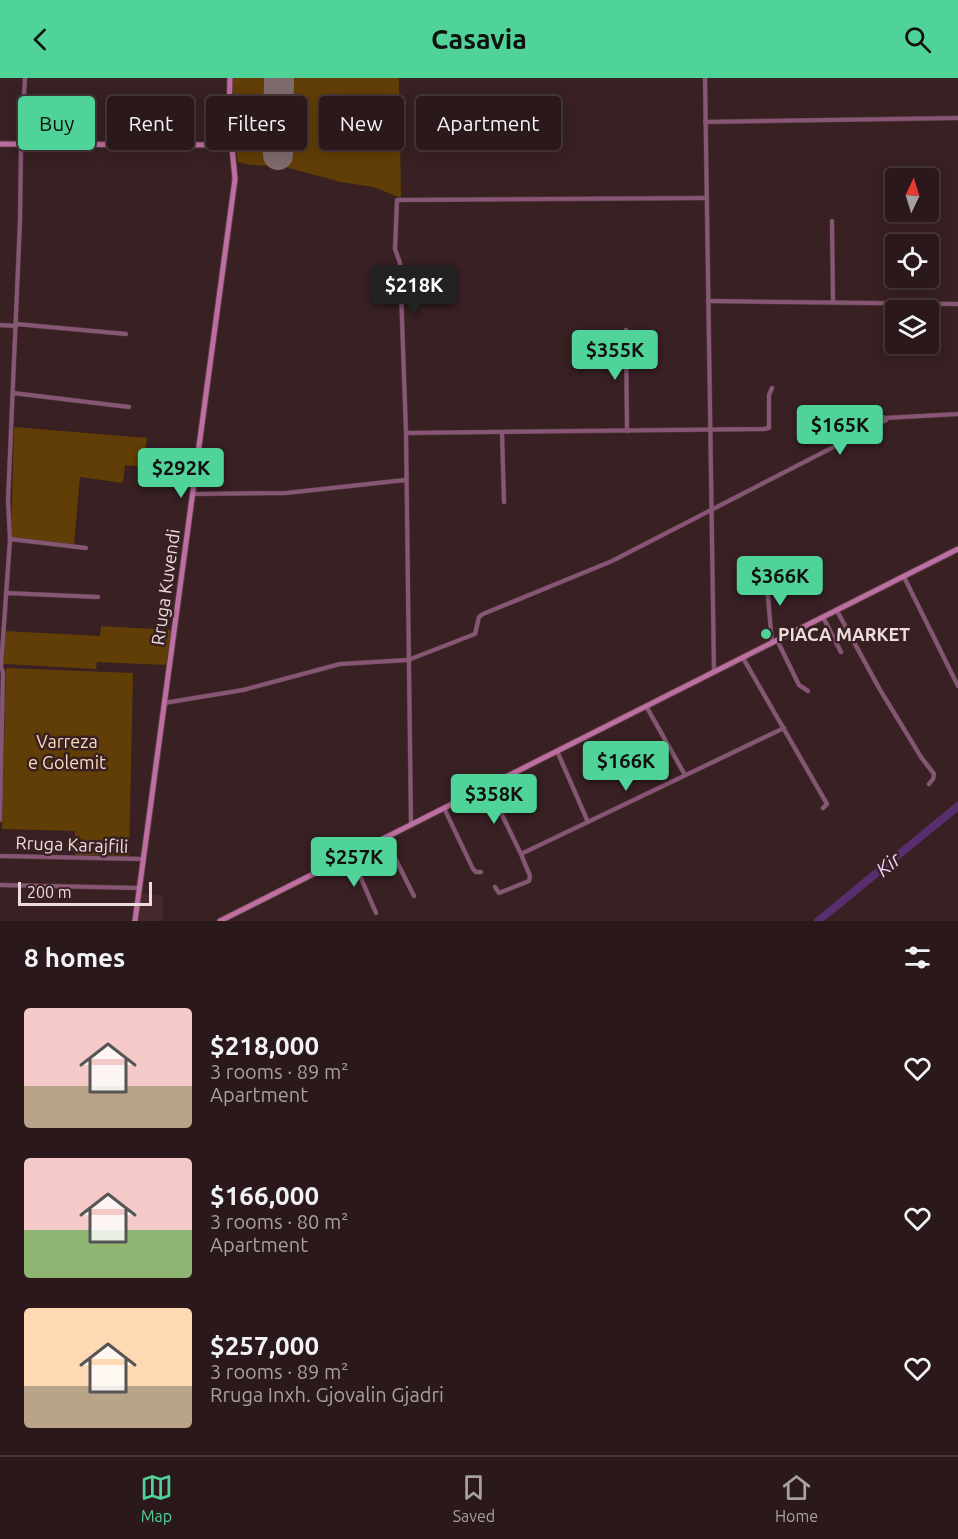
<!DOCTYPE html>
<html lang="en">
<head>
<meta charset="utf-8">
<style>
	body { margin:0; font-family:Ubuntu,sans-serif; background:#322123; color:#f1f3f6; height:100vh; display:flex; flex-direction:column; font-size:22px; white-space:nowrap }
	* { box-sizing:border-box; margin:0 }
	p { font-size:20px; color:#a5a0a2 }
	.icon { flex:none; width:33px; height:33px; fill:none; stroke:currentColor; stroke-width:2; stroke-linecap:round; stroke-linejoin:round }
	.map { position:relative; height:843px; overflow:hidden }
	.side { display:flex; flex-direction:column; background:#2a181a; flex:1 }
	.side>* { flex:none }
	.top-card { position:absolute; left:18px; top:18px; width:600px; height:54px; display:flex; gap:12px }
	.needle { width:39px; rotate:4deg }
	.buttons { position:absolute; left:885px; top:90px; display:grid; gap:12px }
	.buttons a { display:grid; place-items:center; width:54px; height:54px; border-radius:6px; background:#2a181a; box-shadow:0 3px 15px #0003,0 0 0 2px #463739; font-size:30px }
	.scale { position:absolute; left:18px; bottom:15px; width:134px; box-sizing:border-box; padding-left:6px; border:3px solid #eddcdd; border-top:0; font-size:16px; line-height:21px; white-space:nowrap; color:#eddcdd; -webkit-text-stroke:4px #382023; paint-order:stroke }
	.price { position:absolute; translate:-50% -51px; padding:0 14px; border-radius:6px; background:#4fd399; color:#111; font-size:20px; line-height:39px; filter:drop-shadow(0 2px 3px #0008) }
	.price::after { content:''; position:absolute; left:50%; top:36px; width:18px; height:14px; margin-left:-9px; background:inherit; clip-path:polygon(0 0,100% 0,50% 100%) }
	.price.selected { background:#222; color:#fff }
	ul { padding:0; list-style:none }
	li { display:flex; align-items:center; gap:18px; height:150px; padding:0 24px }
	li span { display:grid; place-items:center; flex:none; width:168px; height:120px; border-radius:6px; color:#555 }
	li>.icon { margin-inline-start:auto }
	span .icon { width:72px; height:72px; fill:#fffc; stroke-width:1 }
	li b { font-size:26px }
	h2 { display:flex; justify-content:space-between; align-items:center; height:72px; padding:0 24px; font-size:26px }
	.tag { padding:0 21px; border-radius:6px; background:#2a181a; box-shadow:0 3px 15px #0003,0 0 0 2px #463739; font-size:21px; line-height:54px }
	.tag.selected { background:#4fd399; color:#111 }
	header { display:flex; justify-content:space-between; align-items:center; height:78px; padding:0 24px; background:#4fd399; color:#111; font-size:27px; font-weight:700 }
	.tabs { display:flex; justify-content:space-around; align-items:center; height:84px; border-top:2px solid #463739; background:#2a181a; font-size:16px; color:#a5a0a2 }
	.tabs a { display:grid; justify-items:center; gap:3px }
	.tabs .selected { color:#4fd399 }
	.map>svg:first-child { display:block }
	.built { fill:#46282c }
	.green { fill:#613e05 }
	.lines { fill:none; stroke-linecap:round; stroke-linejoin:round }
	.river { stroke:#592e6f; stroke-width:8 }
	.runway { stroke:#7f6a6c; stroke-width:30 }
	.street-casing { stroke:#553e41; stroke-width:5 }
	.secondary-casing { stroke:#553e41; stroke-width:7 }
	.street { stroke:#885675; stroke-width:4 }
	.secondary { stroke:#be6ea0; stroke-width:5 }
	.poi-dot { fill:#4fd399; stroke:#382023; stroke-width:2 }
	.labels { text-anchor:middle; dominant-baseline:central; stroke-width:5; stroke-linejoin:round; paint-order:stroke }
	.street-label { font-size:18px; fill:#eddcdd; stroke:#382023 }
	.poi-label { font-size:18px; font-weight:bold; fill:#eddcdd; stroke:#382023; text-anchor:start }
	.park-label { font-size:18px; fill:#fadcb8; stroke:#382023 }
	.water-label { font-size:20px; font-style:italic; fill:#ebd3f9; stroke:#382023 }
</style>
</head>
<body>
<header><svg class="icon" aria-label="back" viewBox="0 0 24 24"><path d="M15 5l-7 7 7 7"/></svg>Casavia<svg class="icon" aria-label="search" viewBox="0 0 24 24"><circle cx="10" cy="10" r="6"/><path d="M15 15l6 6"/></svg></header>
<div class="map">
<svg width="958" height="843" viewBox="0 0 958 843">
	<rect width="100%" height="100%" fill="#382023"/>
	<path class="built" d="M141,815l22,3v25h-25z"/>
	<g class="green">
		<path d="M231,0h168l2,120 -27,-11 -33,-5 -60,-16 -31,-1 -12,-3 -6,-36z"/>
		<path d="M14,349l133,11 -4,29 -18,-2 -2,18 -43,-6 -6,68 -61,-7 -2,-2z"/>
		<path d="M101,548l71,4 -5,35 -70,-3 -1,7 -92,-5 1,-33 95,5z"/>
		<path d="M6,590l127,5 -4,183 -54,-1v-24l-73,-2z"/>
	</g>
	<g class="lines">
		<path class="river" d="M818,843l140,-115"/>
		<path class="runway" d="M278,77l1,-77"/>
		<defs>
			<g id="street">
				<path d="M705,0l9,594"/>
				<path d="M705,44l253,-4"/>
				<path d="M832,143l1,80"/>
				<path d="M708,223l249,3"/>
				<path d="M16,246l110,10"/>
				<path d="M0,247l16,1"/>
				<path d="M626,252l1,101"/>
				<path d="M13,315l116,14"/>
				<path d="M885,340l73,-4"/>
				<path d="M406,355l-6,-170 -5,-14 2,-49 309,-2"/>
				<path d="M502,355l2,69"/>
				<path d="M193,416l93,-1 119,-13"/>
				<path d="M10,461l76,9"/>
				<path d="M766,496l6,69"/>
				<path d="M904,499l54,109"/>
				<path d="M6,515l92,4"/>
				<path d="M837,533l42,77 42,69 13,17 -1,5 -4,5"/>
				<path d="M823,539l18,35"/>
				<path d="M777,562l22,45 9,6"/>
				<path d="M743,580l84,146 -4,4"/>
				<path d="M164,625l79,-13 97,-26 68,-4 67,-26 4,-17 4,-3 129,-53 274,-141 -3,-3 -46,8"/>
				<path d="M646,628l39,69"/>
				<path d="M557,673l31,71"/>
				<path d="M488,708l33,68"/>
				<path d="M444,730l29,61 3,3h5"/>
				<path d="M0,742l3,-148 -2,-5 9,-128 -2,-39 12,-279 1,-77 4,-66"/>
				<path d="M411,746l-5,-391 358,-4 5,-1v-33l3,-7"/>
				<path d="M385,760l29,58"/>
				<path d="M351,777l25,58"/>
				<path d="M0,778l143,3"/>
				<path d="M0,807l140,3"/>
				<path d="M495,809l4,6 30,-12 1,-5 -9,-22 263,-126"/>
			</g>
			<g id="secondary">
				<path d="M0,66l232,1"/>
				<path d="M135,843l100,-742 -6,-63 1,-38"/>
				<path d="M220,843l738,-372"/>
			</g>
		</defs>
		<use href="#street" class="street-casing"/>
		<use href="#secondary" class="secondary-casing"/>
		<use href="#street" class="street"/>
		<use href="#secondary" class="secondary"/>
	</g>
	<circle class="poi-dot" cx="766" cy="556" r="6"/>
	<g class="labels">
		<g class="street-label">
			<text transform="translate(165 509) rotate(-82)">Rruga Kuvendi</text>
			<text transform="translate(72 766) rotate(2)">Rruga Karajfili</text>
		</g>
		<g class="poi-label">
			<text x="778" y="556">PIACA MARKET</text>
		</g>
		<g class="park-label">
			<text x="67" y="663">Varreza<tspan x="67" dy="21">e Golemit</tspan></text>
		</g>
		<g class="water-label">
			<text transform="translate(888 786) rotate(-39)">Kir</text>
		</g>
	</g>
</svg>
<div class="buttons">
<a><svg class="needle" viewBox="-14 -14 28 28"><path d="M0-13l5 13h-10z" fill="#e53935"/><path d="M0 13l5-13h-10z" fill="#a5a0a2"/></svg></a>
<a><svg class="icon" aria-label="locate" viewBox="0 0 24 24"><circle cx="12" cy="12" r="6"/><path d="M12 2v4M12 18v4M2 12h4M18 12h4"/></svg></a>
<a><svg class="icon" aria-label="layers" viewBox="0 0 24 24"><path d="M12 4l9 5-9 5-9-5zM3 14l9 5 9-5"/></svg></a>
</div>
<div class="scale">200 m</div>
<b class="price selected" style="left:414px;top:238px">$218K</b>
<b class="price" style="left:615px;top:303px">$355K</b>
<b class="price" style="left:840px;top:378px">$165K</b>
<b class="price" style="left:181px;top:421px">$292K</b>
<b class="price" style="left:780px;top:529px">$366K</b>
<b class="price" style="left:626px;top:714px">$166K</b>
<b class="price" style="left:494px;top:747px">$358K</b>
<b class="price" style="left:354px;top:810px">$257K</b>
<div class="top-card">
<a class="tag selected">Buy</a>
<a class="tag">Rent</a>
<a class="tag">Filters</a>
<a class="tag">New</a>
<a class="tag">Apartment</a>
</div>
</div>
<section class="side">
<h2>8 homes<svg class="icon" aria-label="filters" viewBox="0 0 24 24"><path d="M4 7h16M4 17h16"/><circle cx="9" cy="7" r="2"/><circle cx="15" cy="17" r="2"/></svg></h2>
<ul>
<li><span style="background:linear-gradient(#f6c9c9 65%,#b9a48a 0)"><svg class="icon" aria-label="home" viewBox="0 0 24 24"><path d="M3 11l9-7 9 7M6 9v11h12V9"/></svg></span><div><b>$218,000</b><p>3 rooms · 89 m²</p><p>Apartment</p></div><svg class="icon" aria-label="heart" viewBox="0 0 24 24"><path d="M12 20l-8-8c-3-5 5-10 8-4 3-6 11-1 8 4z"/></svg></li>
<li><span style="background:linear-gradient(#f6c9c9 60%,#8fb573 0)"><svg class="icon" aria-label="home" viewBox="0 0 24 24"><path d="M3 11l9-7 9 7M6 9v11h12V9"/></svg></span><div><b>$166,000</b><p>3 rooms · 80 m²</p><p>Apartment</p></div><svg class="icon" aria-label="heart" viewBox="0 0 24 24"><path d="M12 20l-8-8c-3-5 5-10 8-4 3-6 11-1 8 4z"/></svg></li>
<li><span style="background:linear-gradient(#ffd9b3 65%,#b9a48a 0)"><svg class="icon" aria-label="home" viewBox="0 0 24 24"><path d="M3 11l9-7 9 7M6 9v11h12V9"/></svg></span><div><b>$257,000</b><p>3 rooms · 89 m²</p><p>Rruga Inxh. Gjovalin Gjadri</p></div><svg class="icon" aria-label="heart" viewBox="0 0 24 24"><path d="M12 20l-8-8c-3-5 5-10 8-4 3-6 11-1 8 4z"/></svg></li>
</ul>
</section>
<nav class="tabs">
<a class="selected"><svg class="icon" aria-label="map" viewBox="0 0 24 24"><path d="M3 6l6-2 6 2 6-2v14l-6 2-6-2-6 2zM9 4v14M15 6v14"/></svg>Map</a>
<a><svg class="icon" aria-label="saved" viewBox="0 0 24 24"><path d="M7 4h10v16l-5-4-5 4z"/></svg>Saved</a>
<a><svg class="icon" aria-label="home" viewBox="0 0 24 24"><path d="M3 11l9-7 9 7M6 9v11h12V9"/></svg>Home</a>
</nav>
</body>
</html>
